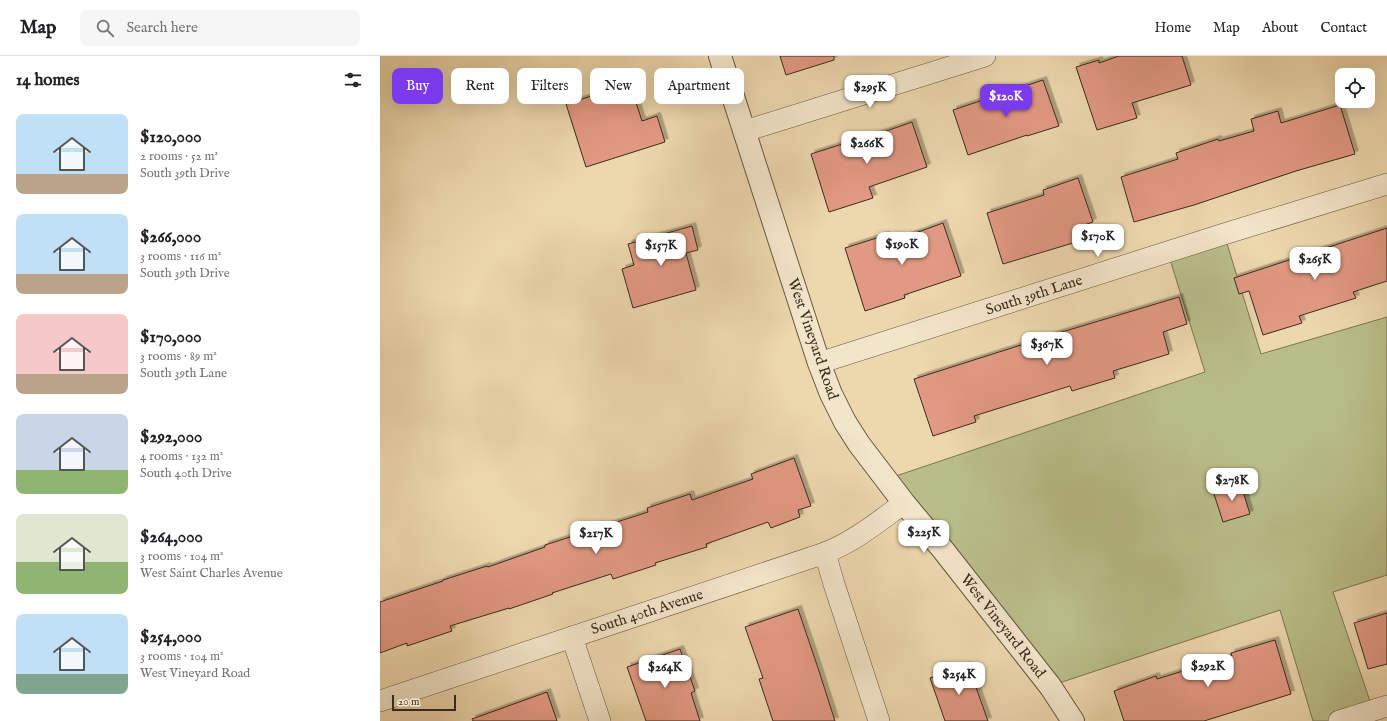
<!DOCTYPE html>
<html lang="en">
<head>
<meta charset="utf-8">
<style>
	body { margin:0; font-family:"IM FELL English",serif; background:#f6f6f6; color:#202124; height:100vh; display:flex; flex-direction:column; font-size:15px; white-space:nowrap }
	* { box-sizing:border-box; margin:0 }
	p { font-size:13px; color:#757577 }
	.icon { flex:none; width:22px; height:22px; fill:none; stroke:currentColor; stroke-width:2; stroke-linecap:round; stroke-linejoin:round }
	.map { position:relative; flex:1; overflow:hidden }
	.details { display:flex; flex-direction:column; background:#fff; width:380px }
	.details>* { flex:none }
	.guide { position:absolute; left:12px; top:12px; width:380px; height:36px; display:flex; gap:8px }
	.fabs { position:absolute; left:955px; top:12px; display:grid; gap:8px }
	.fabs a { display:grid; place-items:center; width:40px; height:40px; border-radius:8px; background:#fff; box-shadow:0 4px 16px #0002; font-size:20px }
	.scale { position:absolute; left:12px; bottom:10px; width:64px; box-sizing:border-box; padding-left:4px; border:2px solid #3a2c1d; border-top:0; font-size:11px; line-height:14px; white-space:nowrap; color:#3a2c1d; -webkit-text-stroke:3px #f3e5ca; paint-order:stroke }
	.price { position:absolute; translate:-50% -34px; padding:0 9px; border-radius:8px; background:#fff; color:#222; font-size:13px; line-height:26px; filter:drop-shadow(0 1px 2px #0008) }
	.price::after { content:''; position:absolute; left:50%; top:24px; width:12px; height:9px; margin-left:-6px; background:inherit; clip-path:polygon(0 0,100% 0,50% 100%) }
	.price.selected { background:#7c3aed; color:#fff }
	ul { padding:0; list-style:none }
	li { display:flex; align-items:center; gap:12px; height:100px; padding:0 16px }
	li span { display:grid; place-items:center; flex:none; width:112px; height:80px; border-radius:8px; color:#555 }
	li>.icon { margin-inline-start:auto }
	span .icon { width:48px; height:48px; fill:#fffc; stroke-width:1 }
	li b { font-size:17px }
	h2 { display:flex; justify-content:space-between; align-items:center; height:48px; padding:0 16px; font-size:17px }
	.pill { padding:0 14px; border-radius:8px; background:#fff; box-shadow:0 4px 16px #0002; font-size:14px; line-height:36px }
	.pill.selected { background:#7c3aed; color:#fff }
	header { display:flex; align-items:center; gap:24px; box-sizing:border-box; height:56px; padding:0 20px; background:#fff; border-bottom:1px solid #e0e0e0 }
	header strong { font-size:19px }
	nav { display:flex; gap:22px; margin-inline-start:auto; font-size:14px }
	.search { width:280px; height:36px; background:#f6f6f6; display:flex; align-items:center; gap:10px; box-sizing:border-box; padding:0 14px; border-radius:8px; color:#757577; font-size:15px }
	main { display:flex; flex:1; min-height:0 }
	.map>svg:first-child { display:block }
	.green { fill:#b9be89; stroke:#7a7553 }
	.building { fill:#e29983; stroke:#3a2c1d; filter:url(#shadow) }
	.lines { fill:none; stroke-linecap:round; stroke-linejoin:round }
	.minor-casing { stroke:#675741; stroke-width:22 }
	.tertiary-casing { stroke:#675741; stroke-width:24 }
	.minor { stroke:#f3e5ca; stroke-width:21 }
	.tertiary { stroke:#f3e5ca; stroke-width:22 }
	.labels { text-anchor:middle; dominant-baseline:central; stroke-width:3; stroke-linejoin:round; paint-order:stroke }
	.street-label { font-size:15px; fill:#3a2c1d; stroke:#f3e5ca }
</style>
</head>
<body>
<header>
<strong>Map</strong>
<div class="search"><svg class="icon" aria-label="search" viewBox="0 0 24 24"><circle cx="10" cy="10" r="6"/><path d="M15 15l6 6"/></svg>Search here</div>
<nav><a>Home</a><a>Map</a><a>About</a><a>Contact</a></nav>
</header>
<main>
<section class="details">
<h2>14 homes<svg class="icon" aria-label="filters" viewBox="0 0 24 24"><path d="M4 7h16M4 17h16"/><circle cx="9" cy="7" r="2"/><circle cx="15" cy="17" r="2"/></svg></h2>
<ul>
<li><span style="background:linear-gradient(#bfe0f5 75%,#b9a48a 0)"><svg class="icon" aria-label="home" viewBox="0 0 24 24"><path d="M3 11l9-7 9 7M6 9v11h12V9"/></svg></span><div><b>$120,000</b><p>2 rooms · 52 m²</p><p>South 39th Drive</p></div></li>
<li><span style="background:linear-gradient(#bfe0f5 75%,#b9a48a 0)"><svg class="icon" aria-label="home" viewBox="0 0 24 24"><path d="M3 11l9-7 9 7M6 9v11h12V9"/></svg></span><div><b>$266,000</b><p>3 rooms · 116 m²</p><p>South 39th Drive</p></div></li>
<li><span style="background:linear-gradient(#f6c9c9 75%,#b9a48a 0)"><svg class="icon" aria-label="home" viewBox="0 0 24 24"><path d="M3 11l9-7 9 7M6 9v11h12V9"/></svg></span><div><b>$170,000</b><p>3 rooms · 89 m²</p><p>South 39th Lane</p></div></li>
<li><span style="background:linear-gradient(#c9d6e8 70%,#8fb573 0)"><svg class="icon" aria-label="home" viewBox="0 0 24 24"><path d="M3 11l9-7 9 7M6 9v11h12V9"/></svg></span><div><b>$292,000</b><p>4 rooms · 132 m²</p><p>South 40th Drive</p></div></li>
<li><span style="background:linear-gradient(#dfe7d0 60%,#8fb573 0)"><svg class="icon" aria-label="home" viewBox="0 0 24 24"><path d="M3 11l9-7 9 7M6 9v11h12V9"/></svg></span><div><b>$264,000</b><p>3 rooms · 104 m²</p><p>West Saint Charles Avenue</p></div></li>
<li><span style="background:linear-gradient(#bfe0f5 75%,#7fa58c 0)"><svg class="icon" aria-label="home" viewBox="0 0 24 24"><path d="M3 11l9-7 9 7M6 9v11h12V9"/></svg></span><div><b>$254,000</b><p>3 rooms · 104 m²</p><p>West Vineyard Road</p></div></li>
</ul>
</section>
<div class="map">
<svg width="1007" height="665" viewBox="0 0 1007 665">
	<defs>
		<filter id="shadow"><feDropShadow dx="3.5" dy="-3.5" stdDeviation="0" flood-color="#0004"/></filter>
	</defs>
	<rect width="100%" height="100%" fill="#edd7ad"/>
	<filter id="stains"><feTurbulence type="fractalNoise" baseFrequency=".005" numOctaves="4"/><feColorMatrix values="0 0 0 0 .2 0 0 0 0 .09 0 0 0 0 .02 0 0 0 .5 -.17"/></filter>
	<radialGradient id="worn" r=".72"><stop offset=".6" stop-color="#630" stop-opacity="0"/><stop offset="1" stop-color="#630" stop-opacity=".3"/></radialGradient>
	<path class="green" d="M844,178l37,120 126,-37v258l-54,17 40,118 -34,11h-26l-33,-111 -230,76 -163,-207 318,-107 -37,-119z"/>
	<g class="building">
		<path d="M400,0h54v4l-48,15z"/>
		<path d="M739,0h63l9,29 -59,18 5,15 -40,12 -21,-63 23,-7v3z"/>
		<path d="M663,24l16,46 -32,10v-1l-59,20 -15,-45z"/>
		<path d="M250,28l12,37 15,-5 8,26 -79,25 -20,-63z"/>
		<path d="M960,49l15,49 -59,17 -102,34 -60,17 -13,-45 57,-18 -2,-6 42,-14 1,2 35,-10 -3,-12 27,-8 3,12z"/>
		<path d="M532,66l15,45 -58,20 4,11 -44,14 -18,-58 44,-14v2z"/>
		<path d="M698,122l15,44 -15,5 5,13 -80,24 -16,-51 57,-18 -1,-5z"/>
		<path d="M563,167l18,53 -57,19 1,3 -40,13 -20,-63 41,-13 2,8z"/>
		<path d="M312,170l6,24 -12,3 10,37 -63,18 -11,-39 12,-4 -6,-21z"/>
		<path d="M1007,172v53l-34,11 3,6 -57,18 3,7 -39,12 -14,-44 -10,3 -5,-16z"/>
		<path d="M799,241l8,27 -24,8 6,22 -56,17 2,7 -43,13 -2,-5 -96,30 2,6 -43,14 -19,-57 148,-47z"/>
		<path d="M414,402l17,48 -13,4 2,7 -29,11 -3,-6 -62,22 1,3 -52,16 1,2 -43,14 -2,-5 -59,19 1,1 -44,15v-1l-59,18 2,5 -45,15v-3l-27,10v-51l63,-21v-1l44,-14 1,1 57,-20v-2l103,-33 -1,-4 43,-14 2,6 61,-21 -2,-5z"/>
		<path d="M860,426l10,32 -27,8 -10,-31z"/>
		<path d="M418,553l20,59 17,53h-62l-14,-42 4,-1 -18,-51z"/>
		<path d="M1007,557v51l-19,5 -14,-46z"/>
		<path d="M895,584l16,54 -87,27h-80l-10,-30 42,-15 1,3 75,-23 -1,-3z"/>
		<path d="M300,593l15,42 -4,2 9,28h-54l-19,-54z"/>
		<path d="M588,609l20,56h-43l-15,-43z"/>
		<path d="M167,636l10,29h-84l-1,-2z"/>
	</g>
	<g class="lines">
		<defs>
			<g id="minor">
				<path d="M365,75l240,-75"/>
				<path d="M439,307l405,-129 163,-50"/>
				<path d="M445,497l9,31 45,137"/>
				<path d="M192,581l28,84"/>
				<path d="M0,645l445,-148c30,-12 53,-31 79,-50"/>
				<path d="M959,665l48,-15"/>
			</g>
			<path id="tertiary" d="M340,0l99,307 12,31 14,28 14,22 45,59 40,48 106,135 23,35"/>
		</defs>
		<use href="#minor" class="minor-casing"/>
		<use href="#tertiary" class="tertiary-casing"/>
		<use href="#minor" class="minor"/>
		<use href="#tertiary" class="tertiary"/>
	</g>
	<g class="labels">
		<g class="street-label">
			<text transform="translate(654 239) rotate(-18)">South 39th Lane</text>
			<text transform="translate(433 283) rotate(71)">West Vineyard Road</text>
			<text transform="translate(267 556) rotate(-18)">South 40th Avenue</text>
			<text transform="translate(623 570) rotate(52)">West Vineyard Road</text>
		</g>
	</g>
	<rect width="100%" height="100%" filter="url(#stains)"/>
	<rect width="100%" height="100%" fill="url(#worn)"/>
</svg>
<div class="fabs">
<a><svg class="icon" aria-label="locate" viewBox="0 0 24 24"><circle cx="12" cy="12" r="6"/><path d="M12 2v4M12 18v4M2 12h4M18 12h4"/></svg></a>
</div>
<div class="scale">20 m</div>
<b class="price" style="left:490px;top:53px">$295K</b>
<b class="price selected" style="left:626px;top:62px">$120K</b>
<b class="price" style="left:487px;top:109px">$266K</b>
<b class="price" style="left:718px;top:202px">$170K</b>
<b class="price" style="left:522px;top:210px">$190K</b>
<b class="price" style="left:281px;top:211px">$157K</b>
<b class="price" style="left:935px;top:225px">$265K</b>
<b class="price" style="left:667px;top:310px">$367K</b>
<b class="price" style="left:852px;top:446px">$278K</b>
<b class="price" style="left:544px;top:498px">$225K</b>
<b class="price" style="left:216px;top:499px">$217K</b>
<b class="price" style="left:828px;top:632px">$292K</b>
<b class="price" style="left:285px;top:633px">$264K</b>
<b class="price" style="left:579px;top:640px">$254K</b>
<div class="guide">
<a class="pill selected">Buy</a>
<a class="pill">Rent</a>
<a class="pill">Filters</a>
<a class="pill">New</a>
<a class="pill">Apartment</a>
</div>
</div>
</main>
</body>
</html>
